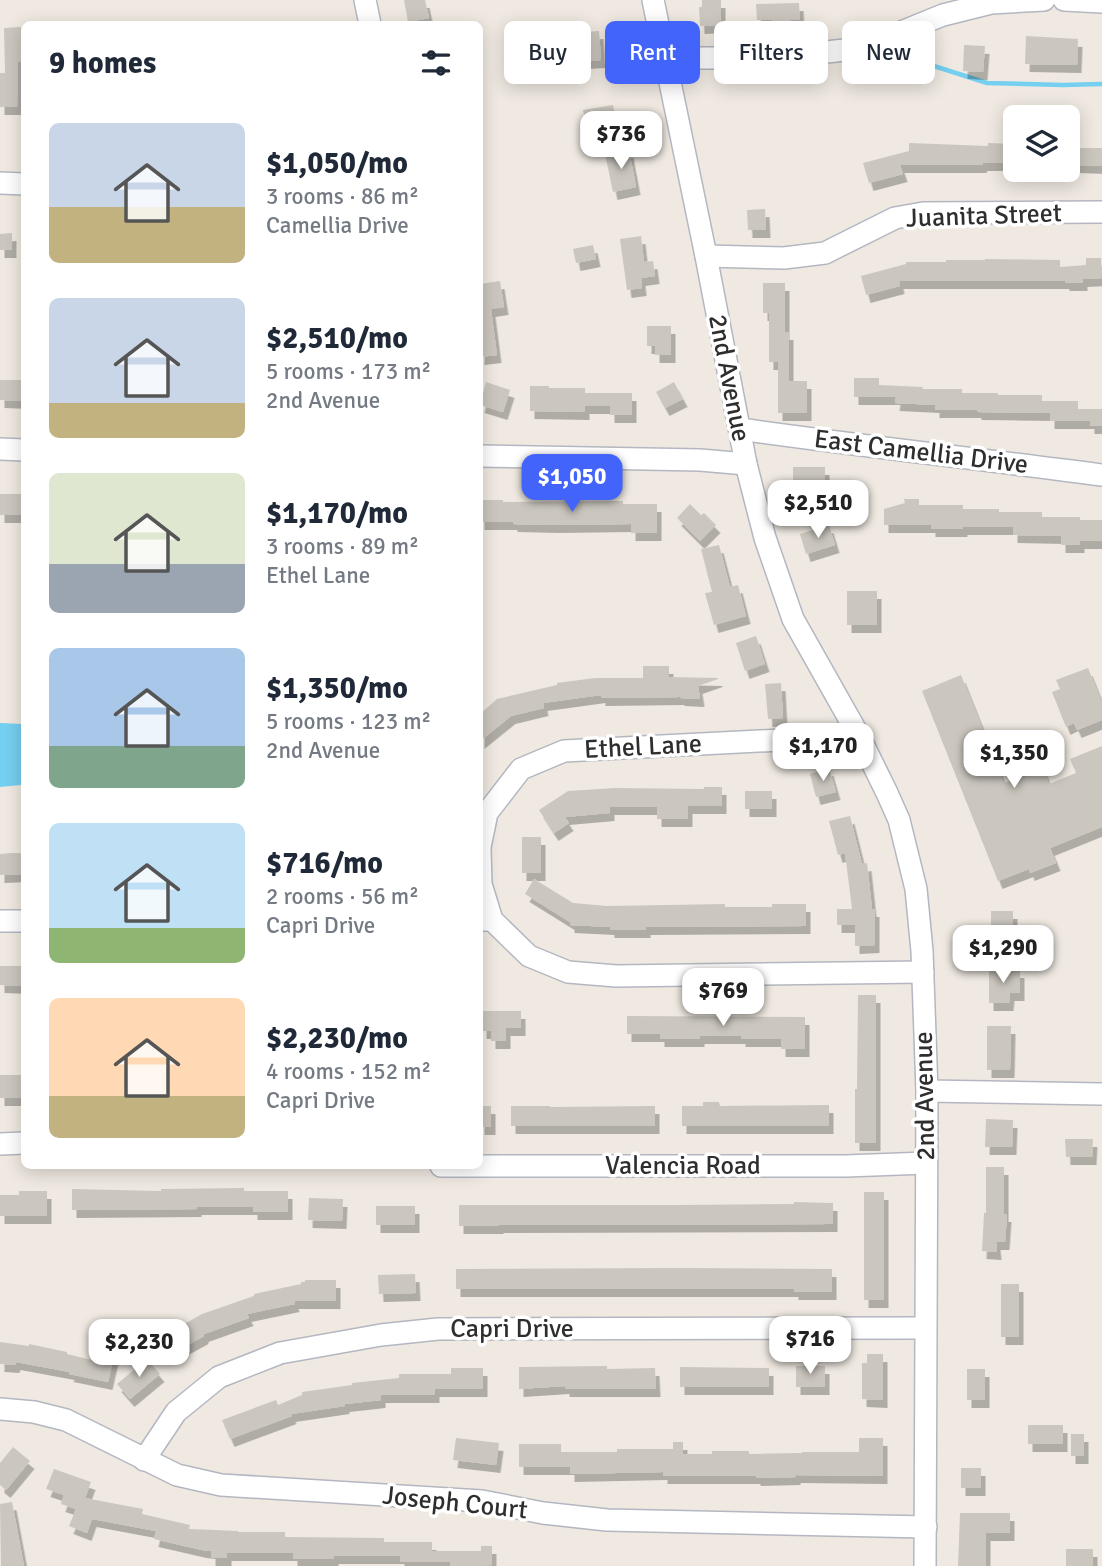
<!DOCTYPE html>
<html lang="en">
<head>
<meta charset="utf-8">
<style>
	body { margin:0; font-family:Signika,sans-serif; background:#f6f6f7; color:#1f2937; height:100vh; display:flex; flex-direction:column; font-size:26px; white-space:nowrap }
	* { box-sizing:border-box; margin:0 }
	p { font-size:23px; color:#747a83 }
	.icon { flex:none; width:38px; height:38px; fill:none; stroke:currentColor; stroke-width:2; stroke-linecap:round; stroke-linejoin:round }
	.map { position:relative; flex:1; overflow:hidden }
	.panel { position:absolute; left:21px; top:21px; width:462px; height:1148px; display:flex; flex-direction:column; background:#fff; border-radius:10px; box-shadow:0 4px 18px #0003 }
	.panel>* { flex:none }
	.hud { position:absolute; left:504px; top:21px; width:492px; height:63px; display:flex; gap:14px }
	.fabs { position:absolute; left:1003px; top:105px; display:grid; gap:14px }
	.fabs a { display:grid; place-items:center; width:77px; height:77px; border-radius:10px; background:#fff; box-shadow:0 4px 18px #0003; font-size:35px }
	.price { position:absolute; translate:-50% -60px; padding:0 16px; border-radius:14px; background:#fff; color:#222; font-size:23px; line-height:46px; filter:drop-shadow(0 2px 4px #0008) }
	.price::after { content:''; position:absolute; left:50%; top:42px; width:21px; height:16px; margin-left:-10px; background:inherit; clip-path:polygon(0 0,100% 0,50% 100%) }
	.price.on { background:#4264fb; color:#fff }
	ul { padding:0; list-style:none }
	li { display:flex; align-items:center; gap:21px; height:175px; padding:0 28px }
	li span { display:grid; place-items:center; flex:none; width:196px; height:140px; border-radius:10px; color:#555 }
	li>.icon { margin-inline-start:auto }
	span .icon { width:84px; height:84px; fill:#fffc; stroke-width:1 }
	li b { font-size:30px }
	h2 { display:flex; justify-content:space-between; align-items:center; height:84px; padding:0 28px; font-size:30px }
	.chip { padding:0 24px; border-radius:10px; background:#fff; box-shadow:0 4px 18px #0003; font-size:24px; line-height:63px }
	.chip.on { background:#4264fb; color:#fff }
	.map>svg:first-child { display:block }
	.water { fill:#75cff0 }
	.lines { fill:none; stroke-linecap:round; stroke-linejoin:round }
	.stream { stroke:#75cff0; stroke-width:4.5 }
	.building { fill:#cbc7bf; filter:url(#shadow) }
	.minor-casing { stroke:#b4b7c1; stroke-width:24 }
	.minor { stroke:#fff; stroke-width:21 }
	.labels { text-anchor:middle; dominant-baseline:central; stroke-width:7; stroke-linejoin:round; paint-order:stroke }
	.street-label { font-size:26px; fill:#2e2e2e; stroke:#fff }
</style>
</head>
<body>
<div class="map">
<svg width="1102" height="1566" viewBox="0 0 1102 1566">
	<defs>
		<filter id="shadow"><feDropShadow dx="4.5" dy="8" stdDeviation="0" flood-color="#0004"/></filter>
	</defs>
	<rect width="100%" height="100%" fill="#efe9e1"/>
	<path class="water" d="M0,723l22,1 2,3v55l-3,3 -21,2z"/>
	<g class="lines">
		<path class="stream" d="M934,66l53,17 76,2 39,-1"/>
	</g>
	<g class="building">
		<path d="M404,0h21l4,18 -21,4z"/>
		<path d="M702,0h19v25l-21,1 -1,-19h3z"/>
		<path d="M799,3l1,17h-10l1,7h-19v-7h-15l-1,-16z"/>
		<path d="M21,27l1,35h-4l-1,45h-17v-34h5l-1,-45z"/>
		<path d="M599,31l2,29 -17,1 -2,-29z"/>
		<path d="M1026,36l52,3 -1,26 -52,-1z"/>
		<path d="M964,45l21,1 -2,26 -20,-1z"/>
		<path d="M613,105l4,21 -27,6 -2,-9 -2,1 -3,-14z"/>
		<path d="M909,143l79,3v-3l27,1v19h-32l-1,2h-82l3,9 -34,9 -6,-20 46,-12z"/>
		<path d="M1074,148h28v18l-28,-1z"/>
		<path d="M629,150l7,37 -23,5 -8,-38z"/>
		<path d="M765,209l1,21h-18l-1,-20z"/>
		<path d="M12,233v17h-12v-16z"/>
		<path d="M641,236l3,26 9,-1 2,15 -14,2 1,10 -15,2 -7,-51z"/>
		<path d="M593,245l3,14 -20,4 -3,-14z"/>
		<path d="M1086,258h15l1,20 -19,1v4h-18v-2h-166l1,5 -34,9 -5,-19 45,-12v-2h40v-2h39v-1l75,1v7l26,-2z"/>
		<path d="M500,281l4,26 -13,2 6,46 -17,2v-73z"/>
		<path d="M763,283h22v49h4v49h18v32h-29v-51h-9v-49h-6z"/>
		<path d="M647,326h24v29h-16v-9h-8z"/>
		<path d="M854,378h25v7l44,2 -1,2h40v4h36v2h44v6h36v8h24v17h-12v-5h-40v-8l-73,-1v-2h-42v-5l-40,-2 1,-6h-42z"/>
		<path d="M0,380h24v21l-24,-1z"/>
		<path d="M486,382l24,8 -7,22 -23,-7z"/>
		<path d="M674,382l9,17 -18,9 -9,-16z"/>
		<path d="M530,386h19v2h36v5h47v22h-22v-9h-25v6l-55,-1z"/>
		<rect x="793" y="467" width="32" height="36"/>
		<rect x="0" y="494" width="24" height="21"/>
		<path d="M904,499h15v6h44v4h36v3h43v5h38v3h22v21h-22v4h-19v-9l-48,-1v-8h-50v2h-32v-4h-47v-16l21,-6z"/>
		<path d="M480,500h23v2l120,-1v3h34v29h-26v-9l-77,1 -41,-1v-2h-33z"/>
		<path d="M690,504l11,11 3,-2 12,12 -16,16 -23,-23z"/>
		<path d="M829,525l6,20 -29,9 -6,-20z"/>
		<path d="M719,545l11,42 8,-2 8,31 -32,9 -9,-32 7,-1 -11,-43z"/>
		<rect x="847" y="591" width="30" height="34"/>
		<path d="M756,636l9,28 -20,7 -9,-28z"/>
		<path d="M643,666h26v11l49,1v1l-20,7 2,13 -20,-1v-1l-79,1v-3l-58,8 1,5 -33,8 -31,25v-27l17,-15 60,-14v-2l38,-5h48z"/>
		<path d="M1088,668l14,35v17l-25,10 -3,-7 -8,4 -14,-35 8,-3 -4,-9z"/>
		<path d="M961,675l43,108 39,-15 6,16 27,-11 -6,-14 32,-13v81l-52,21 6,15 -26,10 -1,-4 -31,12 -76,-190z"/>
		<path d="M781,683l2,35 -15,1 -3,-35z"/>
		<path d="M829,768l7,24 -20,5 -6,-23z"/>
		<path d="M704,787h18v19h-34v13h-31v-12h-47v6l-45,4 4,6 -15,10 -15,-23 29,-19 47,-3 89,1z"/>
		<rect x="745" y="791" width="27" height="18"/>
		<path d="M850,816l12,48 5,-1 5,46h3v36l-20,1v-21h-18v-16h15l-7,-56 -7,2 -9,-34z"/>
		<rect x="522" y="837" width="19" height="36"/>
		<path d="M12,853h12v21l-24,1v-21z"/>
		<path d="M534,879l39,24 34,3 118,-2v3h47v-3h34v22l-160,1v3h-36v-3l-40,-2v-3l-45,-28z"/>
		<rect x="991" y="911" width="22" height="33"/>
		<path d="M0,966h24v20l-24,-1z"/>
		<path d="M989,970h31v23h-10l-1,10h-20z"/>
		<path d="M858,995h18v148h-21v-54h2z"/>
		<path d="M482,1011h39v17h-15v13h-15v-10h-9z"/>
		<path d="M627,1016l178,1v32h-24v-10h-40v-3h-41v3h-40v-5h-33z"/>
		<path d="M987,1026h24l-1,44h-23z"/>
		<rect x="0" y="1075" width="23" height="23"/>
		<path d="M703,1102h16l1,4 109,-1v21h-147v-20h21z"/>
		<rect x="480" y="1106" width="11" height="21"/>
		<path d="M511,1106h39v1l105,-1v20h-144z"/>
		<path d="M986,1119l27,1 -1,27h-27z"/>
		<path d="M1065,1139h28l-1,18h-26z"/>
		<path d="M986,1167h18v47h3l-2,28h-9l1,10 -15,-1 2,-38h2z"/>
		<path d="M244,1188v3h44v21h-35v-5h-56v2l-125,1v-21l89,2v-2z"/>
		<path d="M19,1191h28v25h-47v-21h19z"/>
		<rect x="864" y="1192" width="20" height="108"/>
		<path d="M309,1198l34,1 -1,22 -34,-1z"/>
		<path d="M794,1202l39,1v21l-334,1v1h-40v-21h221l114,-1z"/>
		<rect x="376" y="1206" width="39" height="19"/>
		<path d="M682,1268l150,1v23h-38v-3h-338v-20z"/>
		<path d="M415,1274l1,19 -37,1 -1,-19z"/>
		<path d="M305,1280h31v21h-42l1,3 -48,10 2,4 -45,16v2l-31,17 -10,-17 39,-22 52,-18v-2l47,-10v-2h4z"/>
		<rect x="1001" y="1284" width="18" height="53"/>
		<path d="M0,1342l29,4v-2l38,8v2l33,8 2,-9 12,3 -6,26 -39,-8 1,-2 -54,-10 -1,3 -15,-1z"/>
		<path d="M867,1354h16v46l-21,-1v-36h5z"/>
		<path d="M147,1359l13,15 -30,25 -13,-15z"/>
		<path d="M607,1366v3l48,-1 1,21h-91v-3l-46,3v-22z"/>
		<rect x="796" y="1366" width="29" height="21"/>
		<path d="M680,1367l89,1v19h-89z"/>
		<path d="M451,1368h32v21h-48v6h-54v5l-36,4v2l-54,8 1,2 -62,23 -8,-19 54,-20 2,5 24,-10v-3l50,-7v-2l47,-5v-4h52z"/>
		<rect x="967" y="1369" width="18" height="31"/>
		<rect x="1028" y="1425" width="35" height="19"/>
		<rect x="1071" y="1434" width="13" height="22"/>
		<path d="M456,1438l43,5 -3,22 -43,-5z"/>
		<path d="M859,1438h24v38l-87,-1v2l-40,1v-2h-93v-4l-93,2v-7h-51v-23h42v8h56v-3h56v-7h10v12h29v-3h37v3l53,-1v-1h57z"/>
		<path d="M13,1447l17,14 -24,29 -6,-5v-22z"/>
		<rect x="961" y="1468" width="20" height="20"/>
		<path d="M54,1469l37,13 -6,16 58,11 -1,5 48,11 -1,4 49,2v1h47v5l99,1v4h48v9h49v-5h11v19l-42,1v-4h-50v-6h-66v3h-41v-6h-66v5h-16v-7l-9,-1 -48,-11 2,-8 -64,-12 -5,14 -18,-7 7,-17 -15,-5 3,-9 -18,-6z"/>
		<path d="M12,1502l12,64h-23l-1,-62z"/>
		<path d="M960,1513h50v20h-24v33h-28z"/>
		<rect x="1066" y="1549" width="27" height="17"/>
	</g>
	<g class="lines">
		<defs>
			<g id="minor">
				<path d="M365,0l5,24"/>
				<path d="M653,0l53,256 40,208 19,74 28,81 66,117 28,57 12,27 17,69 6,62 5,140 -2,475"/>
				<path d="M1064,0l38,2"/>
				<path d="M665,58h76l68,-4 53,-6 81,-33 48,-12 53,-3"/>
				<path d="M0,183l24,1"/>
				<path d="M706,256l78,2 41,-5 70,-35 28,-5 179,-1"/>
				<path d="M740,429c120,17 241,30 362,46"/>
				<path d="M0,449l24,1"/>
				<path d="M480,456l220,4 46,4"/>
				<path d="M480,847l7,-34 34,-44 43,-18 295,-15"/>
				<path d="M480,849l1,35 11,36"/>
				<path d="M480,920h12l37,36 39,16 48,4 307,-4"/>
				<path d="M0,921h24"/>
				<path d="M927,1091l175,3"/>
				<path d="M0,1144l24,-1"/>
				<path d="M441,1166h405l80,-3"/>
				<path d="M0,1409l34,3 32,8 111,55 44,10 261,16 61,12 64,7 319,7"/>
				<path d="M144,1460l32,-48 43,-35 61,-24 101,-18 57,-6 487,-1"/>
			</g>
		</defs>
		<use href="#minor" class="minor-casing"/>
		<use href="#minor" class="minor"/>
	</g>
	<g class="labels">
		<g class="street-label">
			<text transform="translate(984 216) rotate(-2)">Juanita Street</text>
			<text transform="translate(729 378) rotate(79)">2nd Avenue</text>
			<text transform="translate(921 452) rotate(7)">East Camellia Drive</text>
			<text transform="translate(643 747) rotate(-3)">Ethel Lane</text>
			<text transform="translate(925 1096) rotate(-91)">2nd Avenue</text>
			<text x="683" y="1166">Valencia Road</text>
			<text x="512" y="1329">Capri Drive</text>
			<text transform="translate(455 1503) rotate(6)">Joseph Court</text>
		</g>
	</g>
</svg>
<div class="fabs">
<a><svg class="icon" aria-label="layers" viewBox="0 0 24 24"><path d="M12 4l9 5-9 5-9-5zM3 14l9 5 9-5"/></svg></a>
</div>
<b class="price" style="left:621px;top:171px">$736</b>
<b class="price on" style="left:572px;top:514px">$1,050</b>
<b class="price" style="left:818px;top:540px">$2,510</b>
<b class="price" style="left:823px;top:783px">$1,170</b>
<b class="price" style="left:1014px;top:790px">$1,350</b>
<b class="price" style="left:1003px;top:985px">$1,290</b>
<b class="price" style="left:723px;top:1028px">$769</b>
<b class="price" style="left:810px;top:1376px">$716</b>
<b class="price" style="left:139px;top:1379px">$2,230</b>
<div class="hud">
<a class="chip">Buy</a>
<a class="chip on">Rent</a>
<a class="chip">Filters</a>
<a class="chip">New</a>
</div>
<section class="panel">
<h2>9 homes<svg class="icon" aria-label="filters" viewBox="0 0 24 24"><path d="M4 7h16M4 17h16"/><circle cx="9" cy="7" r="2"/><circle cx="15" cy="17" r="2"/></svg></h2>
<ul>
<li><span style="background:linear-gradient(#c9d6e8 60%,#c2b280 0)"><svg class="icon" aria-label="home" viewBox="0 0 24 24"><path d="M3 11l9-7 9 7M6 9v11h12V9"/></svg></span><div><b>$1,050/mo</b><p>3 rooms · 86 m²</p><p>Camellia Drive</p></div></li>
<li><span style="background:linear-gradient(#c9d6e8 75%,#c2b280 0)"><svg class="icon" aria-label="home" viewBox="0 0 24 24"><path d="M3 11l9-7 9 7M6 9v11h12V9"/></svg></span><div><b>$2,510/mo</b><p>5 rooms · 173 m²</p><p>2nd Avenue</p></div></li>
<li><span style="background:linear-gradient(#dfe7d0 65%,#9aa5b1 0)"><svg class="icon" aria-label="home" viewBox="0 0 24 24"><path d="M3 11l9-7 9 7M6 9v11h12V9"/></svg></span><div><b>$1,170/mo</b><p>3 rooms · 89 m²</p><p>Ethel Lane</p></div></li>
<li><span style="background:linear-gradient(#a9c7e8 70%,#7fa58c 0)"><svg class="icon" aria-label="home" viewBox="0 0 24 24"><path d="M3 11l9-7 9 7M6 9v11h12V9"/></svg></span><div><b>$1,350/mo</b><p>5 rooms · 123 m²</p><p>2nd Avenue</p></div></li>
<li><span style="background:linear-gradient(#bfe0f5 75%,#8fb573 0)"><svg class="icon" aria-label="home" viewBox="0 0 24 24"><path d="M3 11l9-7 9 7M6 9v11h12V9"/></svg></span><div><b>$716/mo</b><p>2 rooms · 56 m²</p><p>Capri Drive</p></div></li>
<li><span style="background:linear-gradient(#ffd9b3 70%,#c2b280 0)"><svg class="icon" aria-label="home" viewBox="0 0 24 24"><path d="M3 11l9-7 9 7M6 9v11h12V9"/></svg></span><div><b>$2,230/mo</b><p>4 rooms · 152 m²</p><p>Capri Drive</p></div></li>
</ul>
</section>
</div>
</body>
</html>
